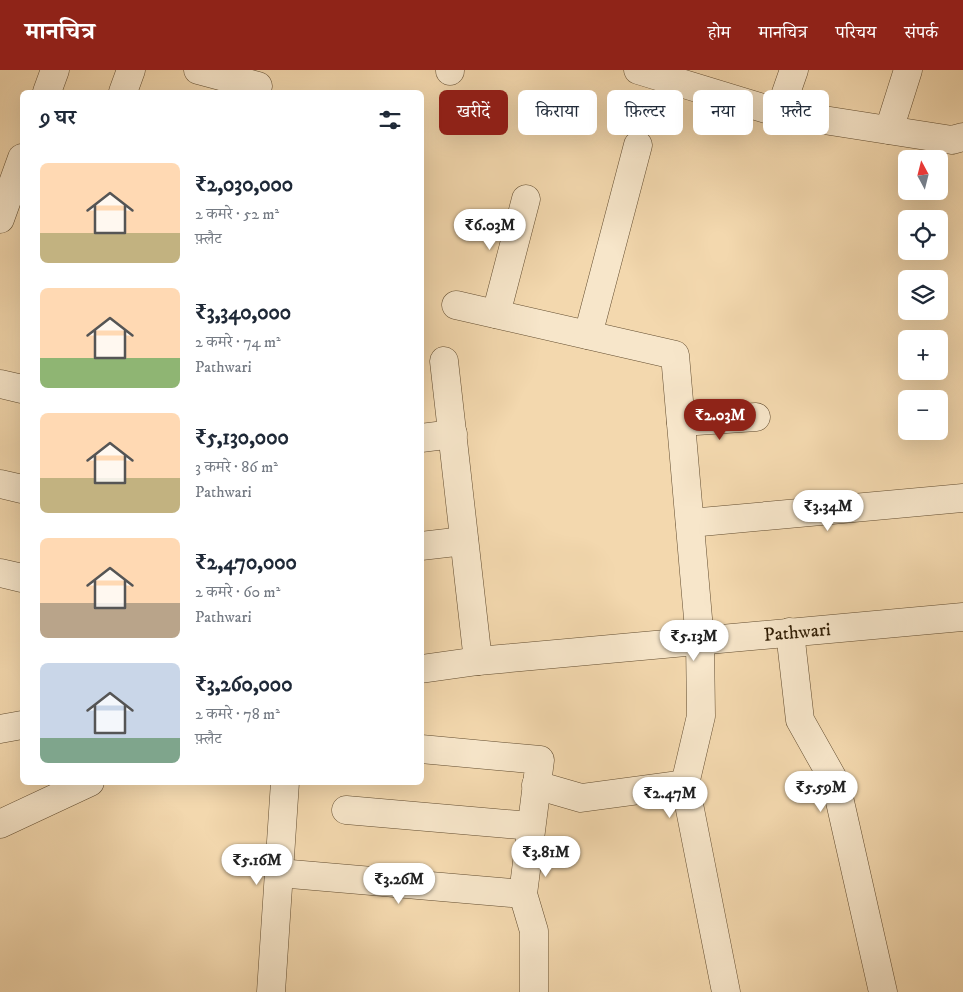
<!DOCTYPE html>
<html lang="hi">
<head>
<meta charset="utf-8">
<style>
	body { margin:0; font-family:"IM FELL DW Pica","Noto Serif Devanagari",serif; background:#f2f2f3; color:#1f2937; height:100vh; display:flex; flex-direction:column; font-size:19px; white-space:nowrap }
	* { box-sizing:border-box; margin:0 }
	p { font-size:16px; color:#747a83 }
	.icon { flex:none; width:28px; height:28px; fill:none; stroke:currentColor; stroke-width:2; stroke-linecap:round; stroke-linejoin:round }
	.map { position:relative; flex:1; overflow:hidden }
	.sheet { position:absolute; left:20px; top:20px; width:404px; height:695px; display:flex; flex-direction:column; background:#fff; border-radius:8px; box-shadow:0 5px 20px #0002 }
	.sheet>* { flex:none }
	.banner { position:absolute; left:439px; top:20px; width:449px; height:45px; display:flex; gap:10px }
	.needle { width:32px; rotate:353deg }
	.fabs { position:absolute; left:898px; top:80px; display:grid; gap:10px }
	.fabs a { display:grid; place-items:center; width:50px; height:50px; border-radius:8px; background:#fff; box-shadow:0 5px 20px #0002; font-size:25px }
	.price { position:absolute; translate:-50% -42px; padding:0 11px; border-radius:18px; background:#fff; color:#222; font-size:16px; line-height:32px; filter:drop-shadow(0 1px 2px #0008) }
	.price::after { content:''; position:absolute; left:50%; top:30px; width:15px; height:11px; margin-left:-8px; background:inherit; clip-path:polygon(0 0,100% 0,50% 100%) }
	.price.active { background:#8f2418; color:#fff }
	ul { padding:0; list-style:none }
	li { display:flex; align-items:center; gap:15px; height:125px; padding:0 20px }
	li span { display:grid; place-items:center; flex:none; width:140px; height:100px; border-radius:8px; color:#555 }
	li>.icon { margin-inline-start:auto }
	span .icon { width:60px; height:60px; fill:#fffc; stroke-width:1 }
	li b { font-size:21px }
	h2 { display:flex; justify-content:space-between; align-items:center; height:60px; padding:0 20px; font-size:21px }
	.tag { padding:0 18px; border-radius:8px; background:#fff; box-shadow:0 5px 20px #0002; font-size:18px; line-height:45px }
	.tag.active { background:#8f2418; color:#fff }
	header { display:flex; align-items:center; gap:30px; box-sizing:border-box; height:70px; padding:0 25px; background:#8f2418; color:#fff }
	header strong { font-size:24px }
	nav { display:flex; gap:28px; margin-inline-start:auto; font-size:18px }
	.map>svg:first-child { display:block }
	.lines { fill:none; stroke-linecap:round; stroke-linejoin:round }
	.minor-casing { stroke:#624c2f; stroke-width:29 }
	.minor { stroke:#f7e6ca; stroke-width:28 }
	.labels { text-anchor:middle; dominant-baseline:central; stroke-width:4.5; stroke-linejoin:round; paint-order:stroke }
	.street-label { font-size:19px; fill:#311e05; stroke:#f7e6ca }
</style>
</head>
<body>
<header>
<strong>मानचित्र</strong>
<nav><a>होम</a><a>मानचित्र</a><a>परिचय</a><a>संपर्क</a></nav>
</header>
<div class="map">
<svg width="963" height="922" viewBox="0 0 963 922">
	<rect width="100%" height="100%" fill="#f3d8ae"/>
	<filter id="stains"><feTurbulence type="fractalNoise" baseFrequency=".004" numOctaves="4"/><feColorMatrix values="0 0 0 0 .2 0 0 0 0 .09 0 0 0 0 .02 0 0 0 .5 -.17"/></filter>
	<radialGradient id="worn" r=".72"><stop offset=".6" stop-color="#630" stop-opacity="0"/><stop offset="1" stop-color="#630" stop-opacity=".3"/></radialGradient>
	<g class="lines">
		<defs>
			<g id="minor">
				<path d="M198,0l60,16"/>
				<path d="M638,0l141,43 173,27 11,-3"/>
				<path d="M450,1v-1"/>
				<path d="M47,22l8,-22"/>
				<path d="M123,22l8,-22"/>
				<path d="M779,43l15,-43"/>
				<path d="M889,60l19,-60"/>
				<path d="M0,149l22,-61"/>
				<path d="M456,235l219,50 25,286 1,75 -16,68 41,208"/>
				<path d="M496,244l30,-115"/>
				<path d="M588,265l50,-190"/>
				<path d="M444,291l34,300"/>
				<path d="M0,314l22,5"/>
				<path d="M681,352l75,-5"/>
				<path d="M421,368l32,-4"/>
				<path d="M0,414l22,5"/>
				<path d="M690,453l273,-25"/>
				<path d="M421,476l43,-5"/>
				<path d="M0,503l22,5"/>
				<path d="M790,562l10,88 36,64 47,208"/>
				<path id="s1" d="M421,599l57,-8 485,-44"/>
				<path d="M0,659l22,-4"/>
				<path d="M421,679l119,11 -17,134 11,37v61"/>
				<path d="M536,715l45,13 104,-14"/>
				<path d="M346,740l185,16"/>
				<path d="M0,754l90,-42"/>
				<path d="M279,803l244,21"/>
				<path d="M271,922l14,-210"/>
			</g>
		</defs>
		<use href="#minor" class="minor-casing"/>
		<use href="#minor" class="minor"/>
	</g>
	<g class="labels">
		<g class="street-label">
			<text stroke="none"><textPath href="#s1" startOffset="378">Pathwari</textPath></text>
		</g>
	</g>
	<rect width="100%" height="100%" filter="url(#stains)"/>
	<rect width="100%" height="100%" fill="url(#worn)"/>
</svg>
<div class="fabs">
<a><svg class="needle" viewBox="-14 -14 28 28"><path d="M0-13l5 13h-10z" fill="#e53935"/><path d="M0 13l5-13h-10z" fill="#747a83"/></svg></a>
<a><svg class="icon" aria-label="locate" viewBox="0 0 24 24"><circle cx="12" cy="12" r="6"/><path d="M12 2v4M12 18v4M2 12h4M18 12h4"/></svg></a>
<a><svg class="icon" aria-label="layers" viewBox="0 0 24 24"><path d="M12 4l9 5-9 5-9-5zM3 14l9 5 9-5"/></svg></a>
<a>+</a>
<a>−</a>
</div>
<b class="price" style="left:490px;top:181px">₹6.03M</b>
<b class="price active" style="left:720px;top:371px">₹2.03M</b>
<b class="price" style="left:828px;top:462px">₹3.34M</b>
<b class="price" style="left:694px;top:592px">₹5.13M</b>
<b class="price" style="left:821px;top:743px">₹5.59M</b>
<b class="price" style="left:670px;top:749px">₹2.47M</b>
<b class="price" style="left:546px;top:808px">₹3.81M</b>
<b class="price" style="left:257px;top:816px">₹5.16M</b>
<b class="price" style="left:399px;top:835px">₹3.26M</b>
<div class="banner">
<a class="tag active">खरीदें</a>
<a class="tag">किराया</a>
<a class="tag">फ़िल्टर</a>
<a class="tag">नया</a>
<a class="tag">फ़्लैट</a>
</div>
<section class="sheet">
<h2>9 घर<svg class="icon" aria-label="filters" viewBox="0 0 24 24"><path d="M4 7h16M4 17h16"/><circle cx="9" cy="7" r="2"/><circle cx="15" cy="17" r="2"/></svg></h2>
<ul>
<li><span style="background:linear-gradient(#ffd9b3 70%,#c2b280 0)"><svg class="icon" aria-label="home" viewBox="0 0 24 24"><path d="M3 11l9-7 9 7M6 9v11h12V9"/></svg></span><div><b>₹2,030,000</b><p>2 कमरे · 52 m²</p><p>फ़्लैट</p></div></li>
<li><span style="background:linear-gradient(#ffd9b3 70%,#8fb573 0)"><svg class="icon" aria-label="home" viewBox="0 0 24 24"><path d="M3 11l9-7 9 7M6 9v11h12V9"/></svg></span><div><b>₹3,340,000</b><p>2 कमरे · 74 m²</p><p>Pathwari</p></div></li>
<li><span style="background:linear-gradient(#ffd9b3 65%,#c2b280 0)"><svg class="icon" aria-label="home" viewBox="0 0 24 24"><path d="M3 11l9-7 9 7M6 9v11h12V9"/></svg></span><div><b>₹5,130,000</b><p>3 कमरे · 86 m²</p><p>Pathwari</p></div></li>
<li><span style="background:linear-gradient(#ffd9b3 65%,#b9a48a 0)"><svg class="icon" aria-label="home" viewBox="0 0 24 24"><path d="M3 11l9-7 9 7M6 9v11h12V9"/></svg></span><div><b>₹2,470,000</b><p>2 कमरे · 60 m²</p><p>Pathwari</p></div></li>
<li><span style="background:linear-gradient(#c9d6e8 75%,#7fa58c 0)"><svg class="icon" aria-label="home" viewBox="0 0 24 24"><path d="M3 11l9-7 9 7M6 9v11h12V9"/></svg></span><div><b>₹3,260,000</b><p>2 कमरे · 78 m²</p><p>फ़्लैट</p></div></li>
</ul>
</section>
</div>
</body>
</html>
